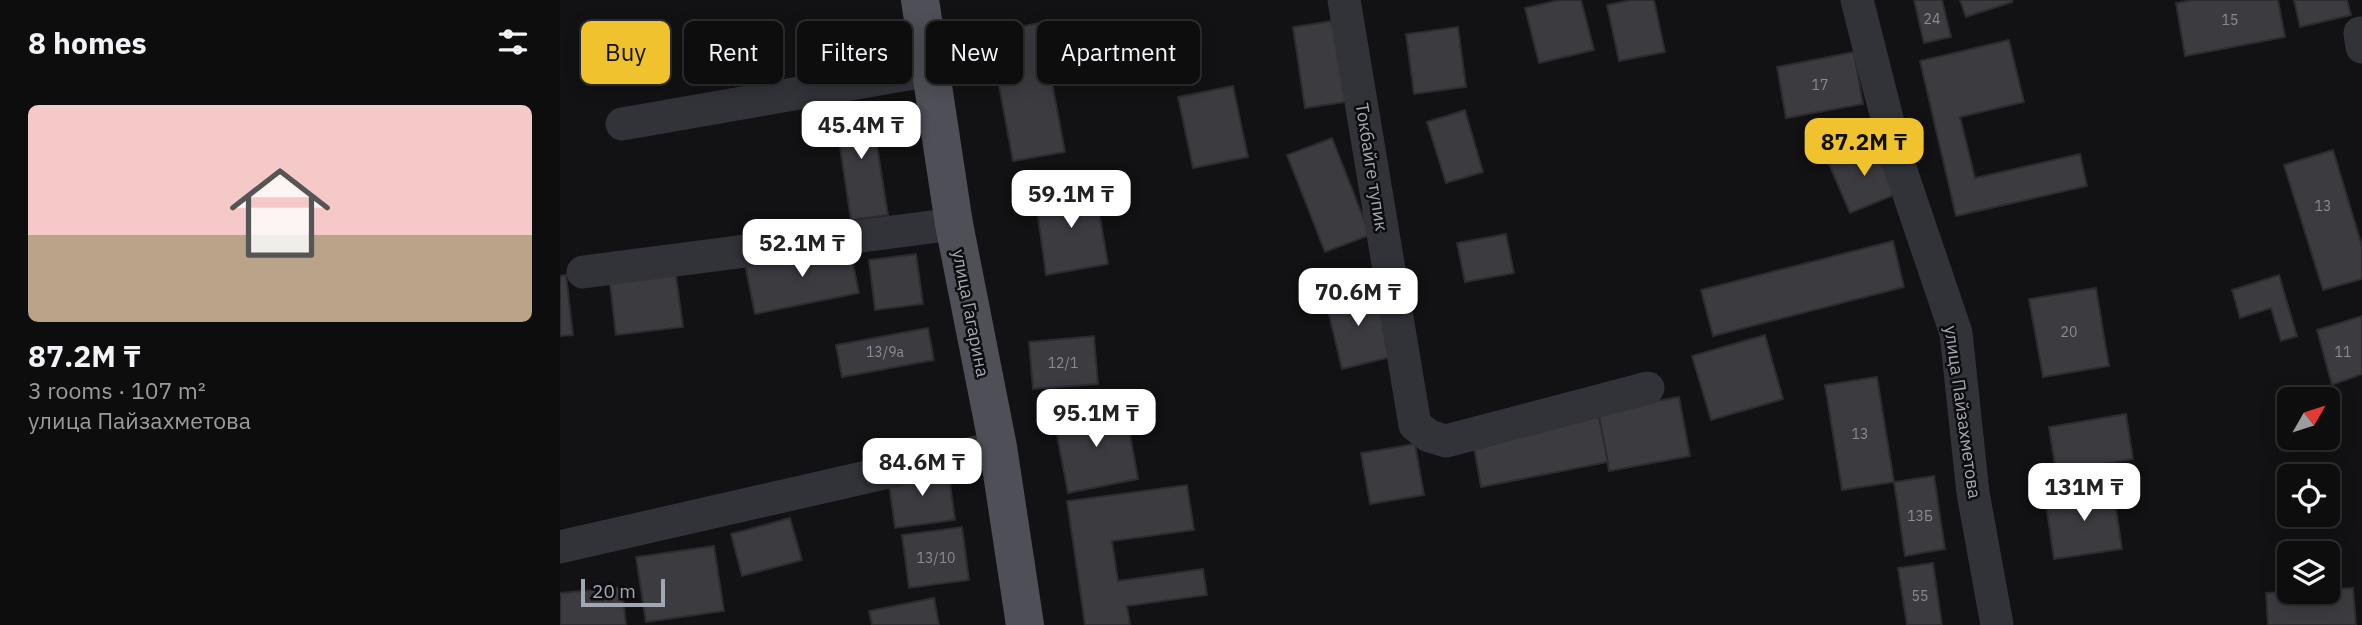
<!DOCTYPE html>
<html lang="en">
<head>
<meta charset="utf-8">
<style>
	body { margin:0; font-family:"IBM Plex Sans",sans-serif; background:#1c1b1c; color:#f1f3f6; height:100vh; display:flex; flex-direction:column; font-size:26px; white-space:nowrap }
	* { box-sizing:border-box; margin:0 }
	p { font-size:23px; color:#9b9c9e }
	.icon { flex:none; width:38px; height:38px; fill:none; stroke:currentColor; stroke-width:2; stroke-linecap:round; stroke-linejoin:round }
	.map { position:relative; flex:1; overflow:hidden }
	.side { display:flex; flex-direction:column; background:#0e0d0e; width:560px }
	.side>* { flex:none }
	.guide { position:absolute; left:21px; top:21px; width:665px; height:63px; display:flex; gap:14px }
	.needle { width:46px; rotate:51deg }
	.fabs { position:absolute; left:1717px; top:387px; display:grid; gap:14px }
	.fabs a { display:grid; place-items:center; width:63px; height:63px; border-radius:10px; background:#0e0d0e; box-shadow:0 4px 18px #0003,0 0 0 2px #2e2d2e; font-size:35px }
	.scale { position:absolute; left:21px; bottom:18px; width:84px; box-sizing:border-box; padding-left:7px; border:4px solid #a3a6b3; border-top:0; font-size:19px; line-height:24px; white-space:nowrap; color:#a3a6b3; -webkit-text-stroke:5px #0d0c0e; paint-order:stroke }
	.price { position:absolute; translate:-50% -60px; padding:0 16px; border-radius:14px; background:#fff; color:#222; font-size:23px; line-height:46px; filter:drop-shadow(0 2px 4px #0008) }
	.price::after { content:''; position:absolute; left:50%; top:42px; width:21px; height:16px; margin-left:-10px; background:inherit; clip-path:polygon(0 0,100% 0,50% 100%) }
	.price.selected { background:#f0c22d; color:#111 }
	ul { padding:0; list-style:none }
	li { display:grid; align-content:center; gap:14px; height:371px; padding:0 28px }
	li span { display:grid; place-items:center; height:217px; border-radius:10px; color:#555 }
	li>.icon { margin-inline-start:auto }
	span .icon { width:126px; height:126px; fill:#fffc; stroke-width:1 }
	li b { font-size:30px }
	h2 { display:flex; justify-content:space-between; align-items:center; height:84px; padding:0 28px; font-size:30px }
	.pill { padding:0 24px; border-radius:10px; background:#0e0d0e; box-shadow:0 4px 18px #0003,0 0 0 2px #2e2d2e; font-size:24px; line-height:63px }
	.pill.selected { background:#f0c22d; color:#111 }
	main { display:flex; flex:1; min-height:0 }
	.map>svg:first-child { display:block }
	.building { fill:#3c3b40; stroke:#2c2b2f; stroke-width:2 }
	.lines { fill:none; stroke-linecap:round; stroke-linejoin:round }
	.minor { stroke:#323338; stroke-width:33 }
	.major { stroke:#4e4f57; stroke-width:38 }
	.labels { text-anchor:middle; dominant-baseline:central; stroke-width:5; stroke-linejoin:round; paint-order:stroke }
	.number-label { font-size:14px; fill:#898b96 }
	.street-label { font-size:18px; fill:#a3a6b3; stroke:#0d0c0e }
</style>
</head>
<body>
<main>
<section class="side">
<h2>8 homes<svg class="icon" aria-label="filters" viewBox="0 0 24 24"><path d="M4 7h16M4 17h16"/><circle cx="9" cy="7" r="2"/><circle cx="15" cy="17" r="2"/></svg></h2>
<ul>
<li><span style="background:linear-gradient(#f6c9c9 60%,#b9a48a 0)"><svg class="icon" aria-label="home" viewBox="0 0 24 24"><path d="M3 11l9-7 9 7M6 9v11h12V9"/></svg></span><div><b>87.2M ₸</b><p>3 rooms · 107 m²</p><p>улица Пайзахметова</p></div></li>
</ul>
</section>
<div class="map">
<svg width="1802" height="625" viewBox="0 0 1802 625">
	<rect width="100%" height="100%" fill="#121113"/>
	<g class="building">
		<path d="M999,0h22l13,50 -55,13 -14,-55z"/>
		<path d="M1071,0h23l11,52 -46,9 -12,-56z"/>
		<path d="M1354,0h28l9,37 -27,6z"/>
		<path d="M1400,0h52v2l-46,15z"/>
		<path d="M1632,0h86l7,37 -100,19 -9,-53z"/>
		<path d="M1734,0h53l4,15 -51,12z"/>
		<path d="M779,20l13,81 -47,7 -12,-81z"/>
		<path d="M481,23l24,129 -52,9 -24,-129z"/>
		<path d="M898,27l8,60 -52,7 -8,-60z"/>
		<path d="M1449,40l15,62 -64,15 15,61 105,-24 7,32 -131,30 -36,-155z"/>
		<path d="M1294,52l9,52 -77,14 -9,-51z"/>
		<path d="M673,86l15,71 -55,11 -15,-71z"/>
		<path d="M310,102l18,113 -37,5 -17,-112z"/>
		<path d="M905,110l18,62 -37,11 -19,-61z"/>
		<path d="M772,138l38,97 -45,17 -38,-97z"/>
		<path d="M1319,144l20,49 -49,20 -21,-49z"/>
		<path d="M1773,150l29,96v33l-39,11 -39,-125z"/>
		<path d="M534,183l14,81 -62,11 -11,-80z"/>
		<path d="M946,234l8,39 -49,9 -8,-39z"/>
		<path d="M1333,241l11,46 -191,49 -12,-46z"/>
		<path d="M289,244l10,49 -104,21 -10,-50z"/>
		<path d="M356,254l7,50 -48,6 -6,-50z"/>
		<path d="M115,268l8,59 -67,8 -7,-59z"/>
		<path d="M6,275l7,60 -13,1v-60z"/>
		<path d="M1719,275l18,61 -16,5 -10,-33 -31,10 -8,-28z"/>
		<path d="M814,286l17,71 -49,12 -17,-71z"/>
		<path d="M1536,288l13,78 -66,11 -14,-78z"/>
		<path d="M1802,316v58l-30,11 -15,-55z"/>
		<path d="M368,328l6,32 -92,17 -6,-32z"/>
		<path d="M1205,335l18,64 -72,21 -19,-64z"/>
		<path d="M534,336l4,48 -65,5 -4,-47z"/>
		<path d="M1317,377l17,105 -52,8 -17,-105z"/>
		<path d="M1119,397l11,59 -81,15 -11,-59z"/>
		<path d="M565,406l13,73 -70,14 -14,-73z"/>
		<path d="M1038,412l10,50 -127,25 -9,-51z"/>
		<path d="M1566,414l7,45 -77,13 -7,-45z"/>
		<path d="M855,444l9,51 -54,9 -9,-51z"/>
		<path d="M388,468l7,52 -60,8 -7,-52z"/>
		<path d="M1374,476l11,73 -40,7 -11,-74z"/>
		<path d="M627,485l7,45 -82,11 6,40 85,-12 4,26 -80,11 3,19h-45l-18,-124z"/>
		<path d="M1553,488l9,61 -68,10 -9,-61z"/>
		<path d="M230,518l12,42 -60,16 -11,-42z"/>
		<path d="M402,527l7,53 -60,8 -7,-53z"/>
		<path d="M154,546l10,65 -78,11 -10,-65z"/>
		<path d="M1373,563l9,62h-35l-9,-57z"/>
		<path d="M62,587l4,38h-66v-32z"/>
		<path d="M1793,588l3,37h-88l-2,-32z"/>
		<path d="M374,598l5,27h-67l-3,-14z"/>
	</g>
	<g class="lines">
		<g class="minor">
			<path d="M784,0l71,425 14,11 17,5 202,-53"/>
			<path d="M1297,0l41,162 58,171 17,160 24,132"/>
			<path d="M1800,33l2,14"/>
			<path d="M62,124l309,-54"/>
			<path d="M23,272l371,-48"/>
			<path d="M0,547l438,-100"/>
		</g>
		<path class="major" d="M360,0l34,224 44,223 27,178"/>
	</g>
	<g class="labels">
		<g class="number-label">
			<text x="1372" y="19">24</text>
			<text x="1670" y="20">15</text>
			<text x="1260" y="85">17</text>
			<text x="1763" y="206">13</text>
			<text x="1509" y="332">20</text>
			<text x="325" y="352">13/9а</text>
			<text x="1783" y="352">11</text>
			<text x="503" y="363">12/1</text>
			<text x="1300" y="434">13</text>
			<text x="1360" y="516">13Б</text>
			<text x="376" y="558">13/10</text>
			<text x="1360" y="596">55</text>
		</g>
		<g class="street-label">
			<text transform="translate(812 167) rotate(81)">Токбайге тупик</text>
			<text transform="translate(411 313) rotate(79)">улица Гагарина</text>
			<text transform="translate(1403 412) rotate(82)">улица Пайзахметова</text>
		</g>
	</g>
</svg>
<div class="fabs">
<a><svg class="needle" viewBox="-14 -14 28 28"><path d="M0-13l5 13h-10z" fill="#e53935"/><path d="M0 13l5-13h-10z" fill="#9b9c9e"/></svg></a>
<a><svg class="icon" aria-label="locate" viewBox="0 0 24 24"><circle cx="12" cy="12" r="6"/><path d="M12 2v4M12 18v4M2 12h4M18 12h4"/></svg></a>
<a><svg class="icon" aria-label="layers" viewBox="0 0 24 24"><path d="M12 4l9 5-9 5-9-5zM3 14l9 5 9-5"/></svg></a>
</div>
<div class="scale">20 m</div>
<b class="price" style="left:301px;top:161px">45.4M ₸</b>
<b class="price selected" style="left:1304px;top:178px">87.2M ₸</b>
<b class="price" style="left:511px;top:230px">59.1M ₸</b>
<b class="price" style="left:242px;top:279px">52.1M ₸</b>
<b class="price" style="left:798px;top:328px">70.6M ₸</b>
<b class="price" style="left:536px;top:449px">95.1M ₸</b>
<b class="price" style="left:362px;top:498px">84.6M ₸</b>
<b class="price" style="left:1524px;top:523px">131M ₸</b>
<div class="guide">
<a class="pill selected">Buy</a>
<a class="pill">Rent</a>
<a class="pill">Filters</a>
<a class="pill">New</a>
<a class="pill">Apartment</a>
</div>
</div>
</main>
</body>
</html>
